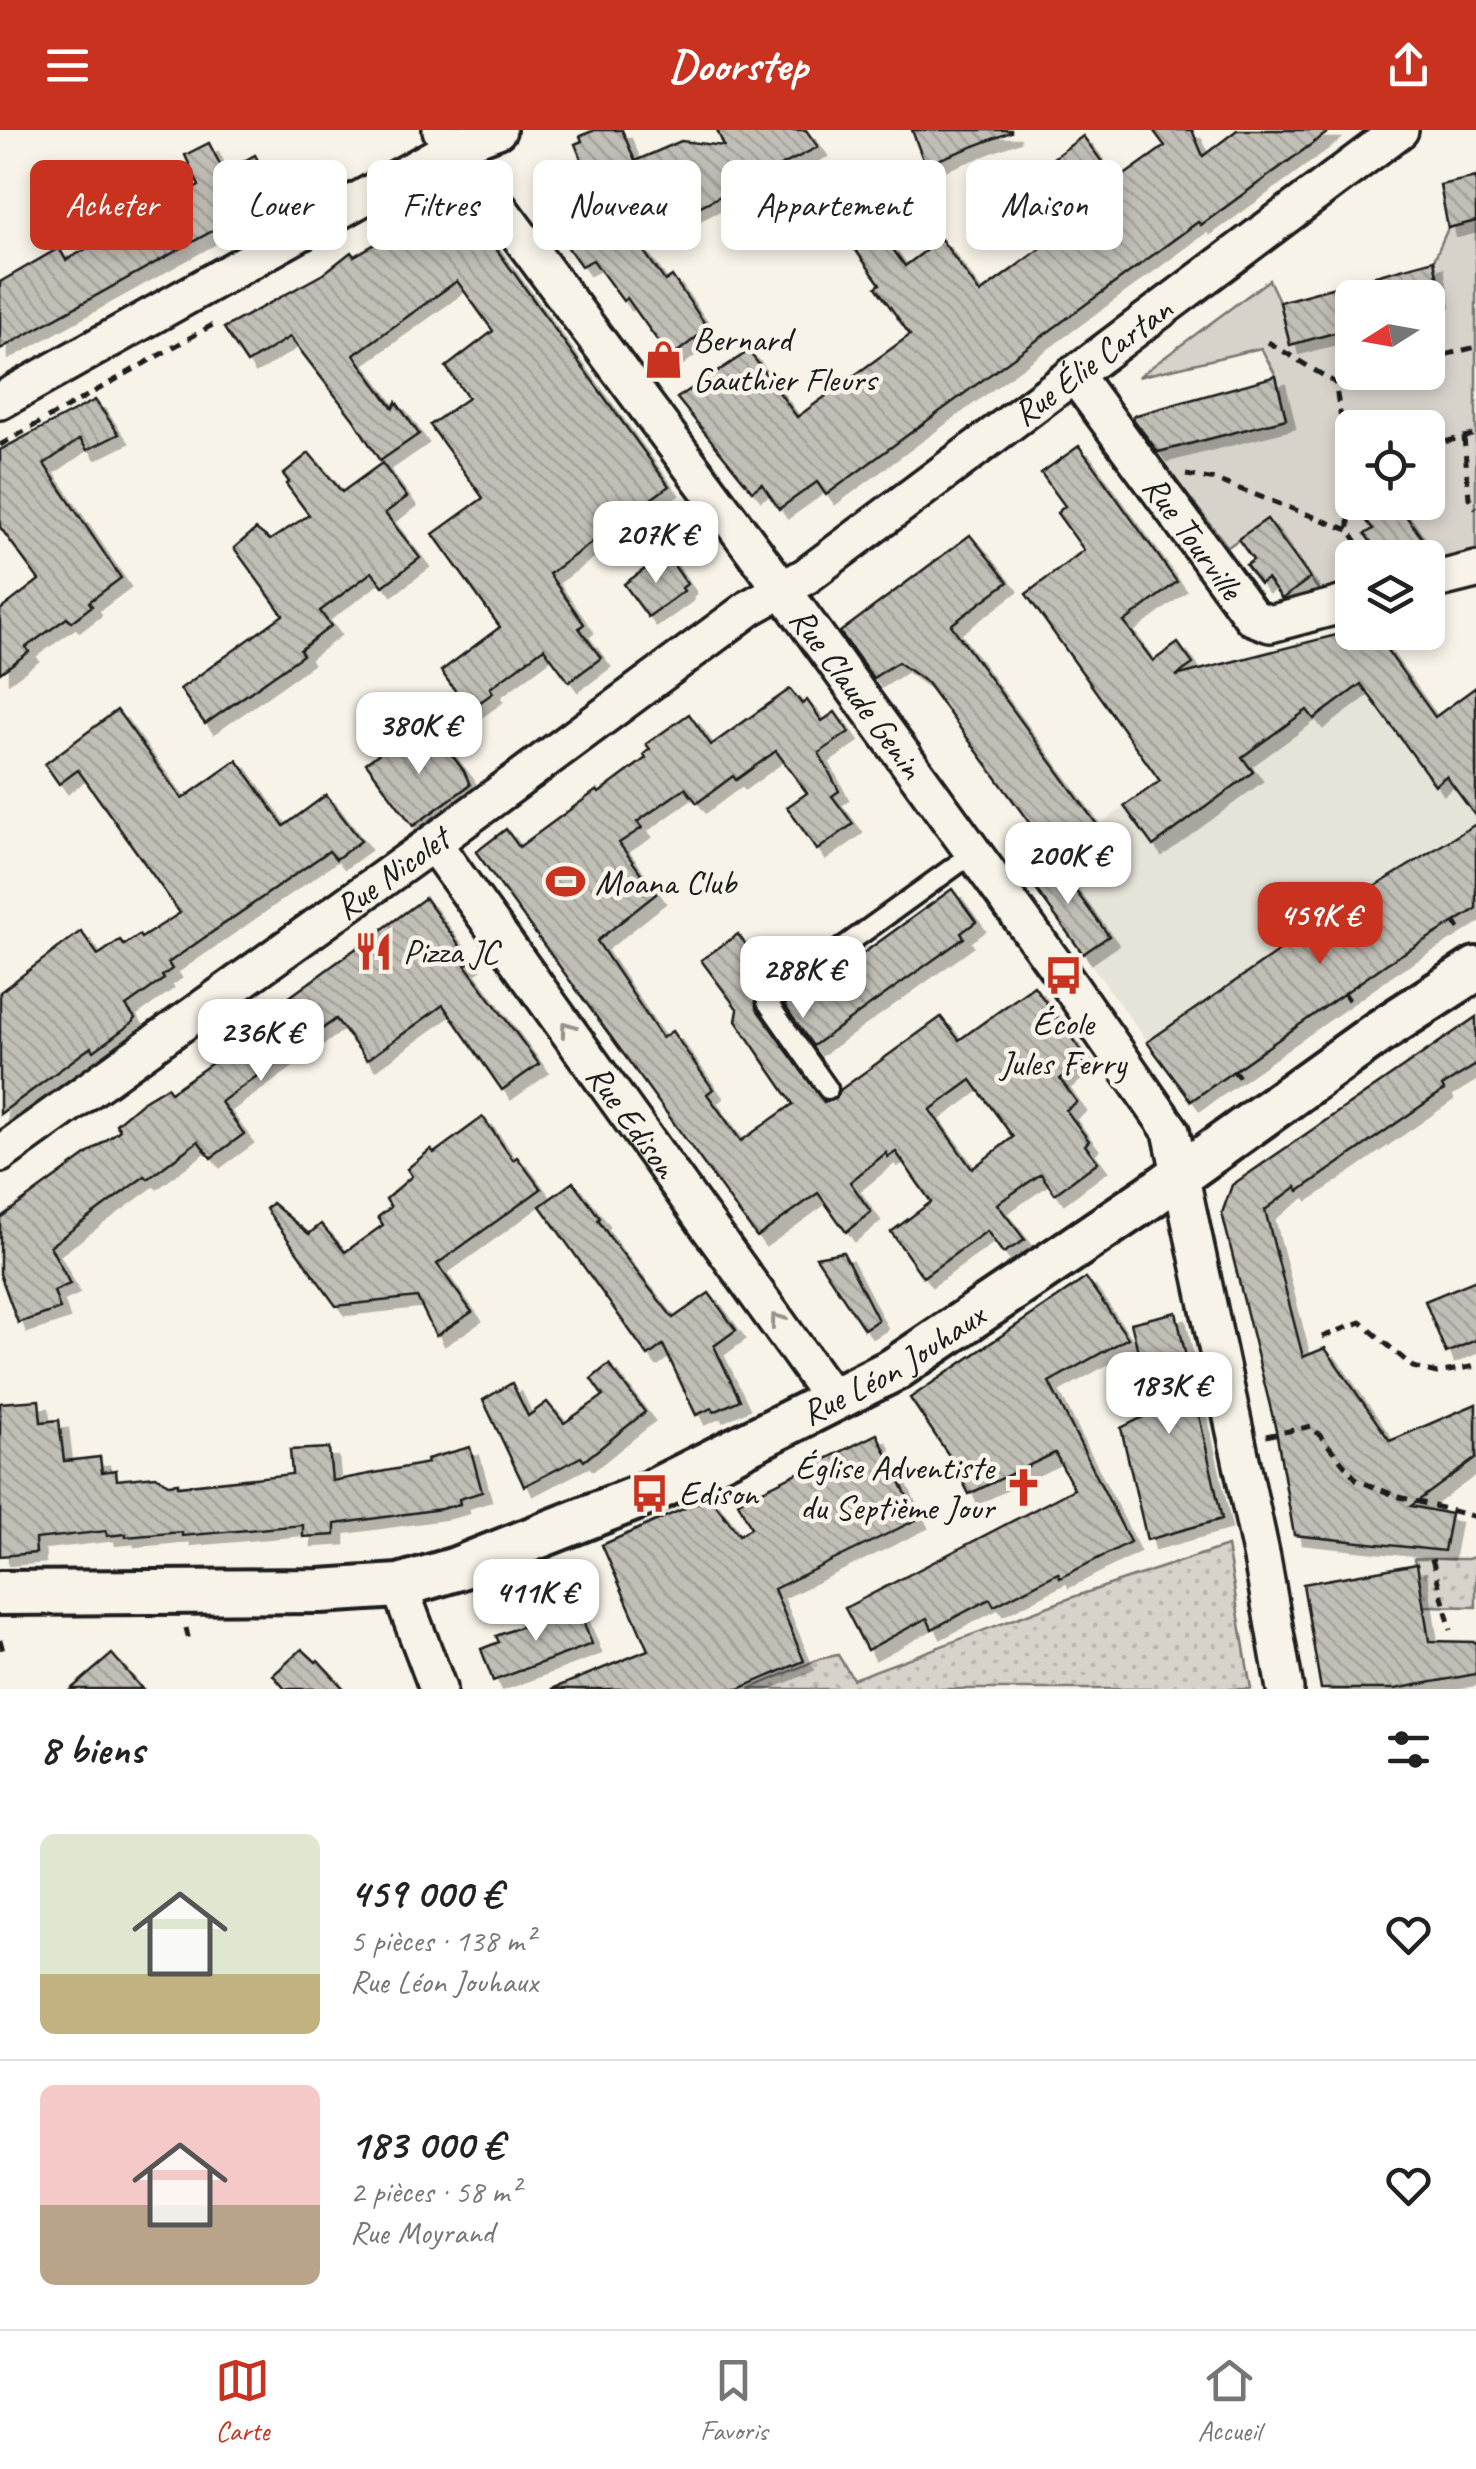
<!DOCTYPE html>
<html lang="fr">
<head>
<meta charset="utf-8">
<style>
	body { margin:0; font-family:Caveat,sans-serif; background:#f6f6f6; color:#222; height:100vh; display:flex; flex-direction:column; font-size:38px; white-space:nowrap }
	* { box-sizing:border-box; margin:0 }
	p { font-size:32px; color:#767676 }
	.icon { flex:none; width:55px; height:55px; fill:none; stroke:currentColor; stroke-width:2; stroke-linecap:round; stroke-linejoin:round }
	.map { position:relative; height:1559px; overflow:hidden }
	.drawer { display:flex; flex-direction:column; background:#fff; flex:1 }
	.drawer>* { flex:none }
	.top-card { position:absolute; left:30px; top:30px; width:1418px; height:90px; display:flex; gap:20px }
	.needle { width:65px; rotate:259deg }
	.controls { position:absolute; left:1335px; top:150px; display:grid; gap:20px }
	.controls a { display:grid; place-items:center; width:110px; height:110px; border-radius:15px; background:#fff; box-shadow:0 5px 15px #0003; font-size:50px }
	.price { position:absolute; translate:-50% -85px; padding:0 22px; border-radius:20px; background:#fff; color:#222; font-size:32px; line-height:65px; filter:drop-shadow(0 2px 5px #0008) }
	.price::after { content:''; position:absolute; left:50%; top:60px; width:30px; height:22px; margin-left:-15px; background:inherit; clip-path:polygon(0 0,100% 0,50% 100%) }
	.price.selected { background:#c8321e; color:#fff }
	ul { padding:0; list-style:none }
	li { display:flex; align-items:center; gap:30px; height:250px; padding:0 40px }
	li+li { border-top:2px solid #e0e0e0 }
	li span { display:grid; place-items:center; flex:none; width:280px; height:200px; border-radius:15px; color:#555 }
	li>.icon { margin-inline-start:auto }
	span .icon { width:120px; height:120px; fill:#fffc; stroke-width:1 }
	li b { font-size:42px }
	h2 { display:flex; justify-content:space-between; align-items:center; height:120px; padding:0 40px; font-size:42px }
	.chip { padding:0 35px; border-radius:15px; background:#fff; box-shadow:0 5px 15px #0003; font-size:35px; line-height:90px }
	.chip.selected { background:#c8321e; color:#fff }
	header { display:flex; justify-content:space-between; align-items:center; height:130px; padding:0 40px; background:#c8321e; color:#fff; font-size:45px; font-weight:800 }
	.menu { display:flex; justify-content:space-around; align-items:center; height:140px; border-top:2px solid #e0e0e0; background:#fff; font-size:28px; color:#767676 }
	.menu a { display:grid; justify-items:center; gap:5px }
	.menu .selected { color:#c8321e }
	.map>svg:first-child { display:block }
	.built { fill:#e6e3d9 }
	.grass { fill:url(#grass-dots); stroke:#7a7874; stroke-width:2.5 }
	.park { fill:#d7d3cb; stroke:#7a7874; stroke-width:2.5 }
	.building { fill:url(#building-back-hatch); stroke:#1c1c1c; stroke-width:2.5; fill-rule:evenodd; filter:url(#shadow) }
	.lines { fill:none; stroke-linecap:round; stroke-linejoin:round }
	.service-casing { stroke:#1c1c1c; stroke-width:25 }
	.minor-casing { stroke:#1c1c1c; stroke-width:42 }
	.tertiary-casing { stroke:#1c1c1c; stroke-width:50 }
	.path { stroke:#1c1c1c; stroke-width:5; stroke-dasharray:10 8; stroke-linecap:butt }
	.service { stroke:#f7f3e8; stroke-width:18 }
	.minor { stroke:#f7f3e8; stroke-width:35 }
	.tertiary { stroke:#f7f3e8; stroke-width:42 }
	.oneway { stroke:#94928c }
	.labels { text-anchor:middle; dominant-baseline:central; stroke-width:9; stroke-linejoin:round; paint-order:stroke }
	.poi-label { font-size:35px; fill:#1c1c1c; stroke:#f7f3e8; text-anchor:start }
	.street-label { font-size:35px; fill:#1c1c1c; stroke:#f7f3e8 }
</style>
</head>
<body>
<header><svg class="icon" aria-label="menu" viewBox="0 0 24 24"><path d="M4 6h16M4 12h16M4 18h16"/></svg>Doorstep<svg class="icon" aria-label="share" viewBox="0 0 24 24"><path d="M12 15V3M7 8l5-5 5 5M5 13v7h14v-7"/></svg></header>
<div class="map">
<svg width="1476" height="1559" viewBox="0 0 1476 1559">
	<defs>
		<pattern id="grass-dots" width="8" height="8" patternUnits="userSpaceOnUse" patternTransform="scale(2.5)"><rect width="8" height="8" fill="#d7d3cb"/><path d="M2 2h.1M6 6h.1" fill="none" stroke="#b8b5ae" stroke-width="1.8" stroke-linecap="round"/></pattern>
		<pattern id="building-back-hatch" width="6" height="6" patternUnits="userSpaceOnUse" patternTransform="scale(2.5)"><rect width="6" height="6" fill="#c0beb5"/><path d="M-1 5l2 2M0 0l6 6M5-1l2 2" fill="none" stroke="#a4a39b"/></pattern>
		<filter id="shadow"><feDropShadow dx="9" dy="9" stdDeviation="0" flood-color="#0004"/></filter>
	</defs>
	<rect width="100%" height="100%" fill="#f7f3e8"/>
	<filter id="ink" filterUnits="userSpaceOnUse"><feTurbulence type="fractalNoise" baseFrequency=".01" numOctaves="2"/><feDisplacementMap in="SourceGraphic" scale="20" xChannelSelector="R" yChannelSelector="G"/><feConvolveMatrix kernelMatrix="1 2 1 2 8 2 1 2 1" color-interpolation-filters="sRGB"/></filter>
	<g filter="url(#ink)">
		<path class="built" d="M1359,525l117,162v6l-11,8 11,17v61l-90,56 -195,136 -164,-224 199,-143z"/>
		<g class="grass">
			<path d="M1227,1416l24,143h-502l70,-30 19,-4 15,24 223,-83z"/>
			<path d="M1476,1426v51l-53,-1 -9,-47h54z"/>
		</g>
		<path class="park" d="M1476,91v329l-39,11 -41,-58 32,-1v-74h-76v74l15,1 -9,6 15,20 -7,6 12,18 8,-5 7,9 -41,1v27l-31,8 -54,-74 -39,28 -73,-94 131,-34 -10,-43 -15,-28 -123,29 131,-97 11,23 10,42 62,-17v44h76v-63l15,-5 -9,-44 14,-32z"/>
		<g class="building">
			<path d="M595,0h27l13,31 46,-20 43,5 -7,-16h89l12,17 -183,92 30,42 7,-5 36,52 -38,30 -43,-60 -4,3 -30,-41 -12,6 -32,-45 25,-9 -7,-20 24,-9 -16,-39 7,-3 -2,-5z"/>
			<path d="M912,0h99v2l-86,33z"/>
			<path d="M1153,0h39l11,26 34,-26h94l-130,95 -3,-3 -372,273 -9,-13 -38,27 -17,-25 -10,7 -75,-93 72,-47 48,66 113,-82 -34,-48 4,-3 -49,-68 25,-18 49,68 36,-27 39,54 84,-62 -39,-52 58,-43 33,45 49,-35z"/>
			<path d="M209,13l15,29 31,-17 22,40 -277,154v-67l59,-34 7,12 133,-74 -14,-31z"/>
			<path d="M1476,47v44l-28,7 -8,-43z"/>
			<path d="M438,78l35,9 196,269 -120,88 35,50 -5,4 22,30 -32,24 -25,-34 -54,40 3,5 -24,17 -28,-39 59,-44 -67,-93 50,-36 -53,-73 38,-27 -22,-31 47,-36 -36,-50 -103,74 39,53 3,-6 23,32 -39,27 -26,-41 -64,-83 -43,26 -23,-35 99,-54 28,-22 3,4z"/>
			<path d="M1434,130l7,38h-89v30l-62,17 -10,-43z"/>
			<path d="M1276,246l10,43 -128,33 -24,-32 -1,-4z"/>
			<path d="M95,270l24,34 -32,16 -7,-11 -36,25 77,114 -32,24 3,4 -21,16 -4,-4 -41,29 3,5 -29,21v-63l39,-30 -39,-53v-77z"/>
			<path d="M1079,316l98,136 -53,40 29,39 25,-18 15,21 -17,12 172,-44h26l61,85 41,-30v130l-30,-41 -11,9 -74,-101 -47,35 -7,-9 -65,47 11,15 -100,74 -29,-40 36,-25 -134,-187 58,-44 -27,-37 8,-7 -24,-33z"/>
			<path d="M309,323l33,39 40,-29 25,34 -22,16 35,45 -37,28 -11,-14 -52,39 11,15 -31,24 3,5 -98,69 -25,-35 103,-74 -49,-67 22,-19 14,11 39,-25 -23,-31 3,-2 -6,-8z"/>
			<path d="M1352,372h44l33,46 -13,10h-23l-7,-10 -7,5 -14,-19 8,-5z"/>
			<path d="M1267,389l43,59 -28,21 -15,-20 -7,5 -14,-19 7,-5 -15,-21z"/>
			<path d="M970,405l38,47 -57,43 147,201 -43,32 -128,-175 -29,-21 -25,16 -33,-46z"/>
			<path d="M666,424l21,30 -5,4 2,3 -36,26 -24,-33z"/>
			<path d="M790,559l12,15 5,-4 15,21 13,-9 14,20 -30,21 20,38 -7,5 21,28 -36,26 -30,-43 20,-14 -31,-42 -40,29 -3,-4 -36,27 -12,-15 -48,34 5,6 -23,15 37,51 -59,47 65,97 10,-7 41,58 -6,5 34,47 52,-37 -57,-83 2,-11 -37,-50 37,-26 12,17 7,-4 23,31 -24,18v12l68,94 12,-3 4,-9 101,-73 18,23 75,-54 53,73 -27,20 17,23 -11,8 23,31 -4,4 13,17 -43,32 -14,-20 -44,30 28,36 -22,13 -16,-22 -64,46 -32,-45 40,-30 -35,-50 -8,5 -2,-4 -36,29 21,30 -25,20 -28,-39 -61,44 -281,-385 30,-23 13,18 78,-57 2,3 47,-35 -2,-4 6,-5 -4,-5 43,-30 22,31zM971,950l42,57 -41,32 -42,-59z"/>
			<path d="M117,580l65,89 55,-39 47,66 42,-31 35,46 -25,18 -7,-8 -161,112 4,6 -10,7 2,3 -38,27 9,12 -3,5 -38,28 -3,-4 -91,67v-122l81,-61 17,24 22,-15 4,5 15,-10 2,3 39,-25 -102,-143 -19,14 -14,-20z"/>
			<path d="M403,606l10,15 24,-15 27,35 6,14 -57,41 -47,-63z"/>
			<path d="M1476,694v85l-90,55 -195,137 -44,-59 206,-142z"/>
			<path d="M1052,729l57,77 -26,18 -56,-77z"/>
			<path d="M952,759l24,33 -15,11 3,5 -151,108 -29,-41 10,-7 3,3z"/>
			<path d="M425,768l46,63 -6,4 74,99 -37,26 -59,-85 -76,55 -31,-41 -115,83 23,32 -33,24 -13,-17 -50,38 -3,-3 -95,70 20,38 -16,7 6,18 -42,14 -18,-49v-56l120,-88 -4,-6 26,-22 25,-15 4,5 51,-36 -5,-6z"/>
			<path d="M1476,887v48l-34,21 2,4 -145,101 -3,-4 -31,23 38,147 22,-9 65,93 86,-37v54l-65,48 40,8 -7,37 -150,-16 -18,-105 -54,-217 10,-28z"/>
			<path d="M483,987l30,43 4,-3 24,32 -104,75 35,48 -36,24 -19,-39 -81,9 -70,-97 6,-6 37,31 12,-10 24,28 38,-27 -5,-8 13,-10 -5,-8 26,-23 -5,-7 24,-20 3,4z"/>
			<path d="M573,1052l27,36 -2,2 13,19 62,79 36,-25 27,37 -22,16 26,54 -26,12 -2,-4 -16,7 -33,-70 -15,11 -108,-150z"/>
			<path d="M843,1122l35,68 -14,9 -48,-72z"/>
			<path d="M1086,1148l42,60 -79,44 81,160 -70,36 -2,-5 -64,33 -4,-7 -58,30 -5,-11 -60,32 -22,-42 229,-119 -19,-36 -86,41 -17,-34 -42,-62z"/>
			<path d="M1476,1150v60l-30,13 -21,-52z"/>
			<path d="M1176,1182l46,207 -75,21 -26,-112 32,-16 -22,-89z"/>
			<path d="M609,1234l36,48 -61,49 -3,-4 -57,29 -41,-86 29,-17 16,33 19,-14 17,21 39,-27 -12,-17z"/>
			<path d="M39,1270l2,22 18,-2 5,41 36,-4 2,15 14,-2 1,10 39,-4 12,8 10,-1v3l114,-12 -2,-24 39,-2 3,33 96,-18 -1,-4 43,-12 12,45 -23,7 1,5 -19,5 -106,15v11l-32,2v-12l-121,11v-4l-56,5v-3l-19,2 -1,-5 -71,8 1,14 -36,3v-153z"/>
			<path d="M877,1304l41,85 -144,70 30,72 -65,28h-187l96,-39 -46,-105 108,-48 29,38 12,-7 -13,-26z"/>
			<path d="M1417,1434l12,77 47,1v32l-81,15h-74l-18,-105z"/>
			<path d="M579,1481l13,33 -99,37 -12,-32 18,-7 -3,-6 64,-24 2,6z"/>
			<path d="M302,1519l14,13 2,-2 26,29h-59l-12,-14z"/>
			<path d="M112,1524l30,35h-71z"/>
		</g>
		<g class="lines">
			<defs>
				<path id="service" d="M828,959l-61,-87 206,-149"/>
				<g id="minor">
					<path id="s1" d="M441,0l341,459 281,387 108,155 91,427 23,131"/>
					<path id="s2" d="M1074,244l178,243 18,7 82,-22"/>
					<path d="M0,271l453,-254 45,-17"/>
					<path d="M1428,452l48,-12"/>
					<path id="s3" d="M433,713l400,557"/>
					<path id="s4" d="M0,1024l433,-311 318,-236 55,-31 594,-446"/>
					<path d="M399,1456l39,103"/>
				</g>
				<g id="tertiary">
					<path id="s5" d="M0,1463l320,-2 79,-5 57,-17 193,-76 246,-124 253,-171 231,-166 97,-63"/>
				</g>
			</defs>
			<use href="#service" class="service-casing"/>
			<use href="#minor" class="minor-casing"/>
			<use href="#tertiary" class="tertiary-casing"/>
			<g class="path">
				<path d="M1268,212l66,40"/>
				<path d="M1428,229l48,-12"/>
				<path d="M1464,307l5,61 7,10"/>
				<path d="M0,315l216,-122"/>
				<path d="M1428,316l48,-12"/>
				<path d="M1186,345l30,5 133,50"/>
				<path d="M1368,428l-19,-28v-65l-14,-82 40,-11"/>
				<path d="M1455,792l4,7"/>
				<path d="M1344,863l5,7"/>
				<path d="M1233,940l6,7"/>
				<path d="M1322,1207l39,-15 52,45 24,6 39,-7"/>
				<path d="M1266,1306l46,-10 45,54 39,16 80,21"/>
				<path d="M1432,1429l19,71"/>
				<path d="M186,1498l4,17"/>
				<path d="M0,1510l3,11"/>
			</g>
			<use href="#service" class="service"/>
			<use href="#minor" class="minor"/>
			<use href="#tertiary" class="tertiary"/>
		</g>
		<defs><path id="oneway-chevron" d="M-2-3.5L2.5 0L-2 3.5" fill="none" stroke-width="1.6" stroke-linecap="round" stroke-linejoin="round" transform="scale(2.5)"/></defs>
		<g class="oneway">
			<use href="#oneway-chevron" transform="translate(567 898) rotate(-126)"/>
			<use href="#oneway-chevron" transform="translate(777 1190) rotate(-126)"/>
		</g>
	</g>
	<defs>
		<symbol id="shop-bare" viewBox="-9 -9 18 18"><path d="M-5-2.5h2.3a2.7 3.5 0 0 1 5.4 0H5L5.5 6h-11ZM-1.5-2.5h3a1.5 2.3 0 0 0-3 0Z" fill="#c8321e" stroke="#f7f3e8" stroke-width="2.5" paint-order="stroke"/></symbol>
		<symbol id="stadium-bare" viewBox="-9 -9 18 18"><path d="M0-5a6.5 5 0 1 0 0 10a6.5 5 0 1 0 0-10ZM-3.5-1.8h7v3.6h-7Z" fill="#c8321e" stroke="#f7f3e8" stroke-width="2.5" paint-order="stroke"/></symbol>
		<symbol id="restaurant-bare" viewBox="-9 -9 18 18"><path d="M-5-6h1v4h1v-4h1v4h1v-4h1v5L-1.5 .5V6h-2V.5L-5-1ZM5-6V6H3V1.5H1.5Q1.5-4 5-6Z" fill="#c8321e" stroke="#f7f3e8" stroke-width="2.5" paint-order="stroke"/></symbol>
		<symbol id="bus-bare" viewBox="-9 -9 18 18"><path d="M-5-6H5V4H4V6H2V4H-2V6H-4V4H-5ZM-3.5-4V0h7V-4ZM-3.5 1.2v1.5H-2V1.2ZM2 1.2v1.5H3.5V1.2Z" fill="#c8321e" stroke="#f7f3e8" stroke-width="2.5" paint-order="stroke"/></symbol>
		<symbol id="church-bare" viewBox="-9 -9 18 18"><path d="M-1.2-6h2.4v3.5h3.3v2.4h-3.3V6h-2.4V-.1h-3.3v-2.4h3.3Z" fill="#c8321e" stroke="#f7f3e8" stroke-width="2.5" paint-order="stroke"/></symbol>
	</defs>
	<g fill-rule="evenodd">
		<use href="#shop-bare" x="636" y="202" width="55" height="55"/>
		<use href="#stadium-bare" x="538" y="724" width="55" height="55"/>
		<use href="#restaurant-bare" x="346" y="794" width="55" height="55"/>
		<use href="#bus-bare" x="1036" y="818" width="55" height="55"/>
		<use href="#church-bare" x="996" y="1330" width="55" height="55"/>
		<use href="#bus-bare" x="622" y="1336" width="55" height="55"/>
	</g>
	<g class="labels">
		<g class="poi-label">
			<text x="693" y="209">Bernard<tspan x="693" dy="40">Gauthier Fleurs</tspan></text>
			<text x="595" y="752">Moana Club</text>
			<text x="403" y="821">Pizza JC</text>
			<text x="1063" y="893" text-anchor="middle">École<tspan x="1063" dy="40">Jules Ferry</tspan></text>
			<text x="994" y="1337" text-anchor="end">Église Adventiste<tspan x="994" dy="40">du Septième Jour</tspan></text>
			<text x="679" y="1363">Edison</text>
		</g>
		<g class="street-label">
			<text stroke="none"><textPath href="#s4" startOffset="1350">Rue Élie Cartan</textPath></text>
			<text stroke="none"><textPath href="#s2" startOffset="202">Rue Tourville</textPath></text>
			<text stroke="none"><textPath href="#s1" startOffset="700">Rue Claude Genin</textPath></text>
			<text stroke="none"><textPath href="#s4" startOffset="482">Rue Nicolet</textPath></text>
			<text stroke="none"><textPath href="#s3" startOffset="342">Rue Edison</textPath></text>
			<text stroke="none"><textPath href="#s5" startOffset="942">Rue Léon Jouhaux</textPath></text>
		</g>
	</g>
</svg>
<div class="controls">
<a><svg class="needle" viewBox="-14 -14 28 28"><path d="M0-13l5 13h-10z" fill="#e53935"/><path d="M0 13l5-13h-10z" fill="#767676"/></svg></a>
<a><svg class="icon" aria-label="locate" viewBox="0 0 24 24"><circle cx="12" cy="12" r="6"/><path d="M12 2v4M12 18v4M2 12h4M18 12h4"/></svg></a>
<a><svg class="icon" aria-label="layers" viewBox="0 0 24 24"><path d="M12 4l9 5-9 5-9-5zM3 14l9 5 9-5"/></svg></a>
</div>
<b class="price" style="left:656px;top:456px">207K €</b>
<b class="price" style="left:419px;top:647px">380K €</b>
<b class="price" style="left:1068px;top:777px">200K €</b>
<b class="price selected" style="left:1320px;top:837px">459K €</b>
<b class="price" style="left:803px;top:891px">288K €</b>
<b class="price" style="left:261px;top:954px">236K €</b>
<b class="price" style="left:1169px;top:1307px">183K €</b>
<b class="price" style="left:536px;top:1514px">411K €</b>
<div class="top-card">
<a class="chip selected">Acheter</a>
<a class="chip">Louer</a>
<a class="chip">Filtres</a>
<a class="chip">Nouveau</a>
<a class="chip">Appartement</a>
<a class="chip">Maison</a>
</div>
</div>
<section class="drawer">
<h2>8 biens<svg class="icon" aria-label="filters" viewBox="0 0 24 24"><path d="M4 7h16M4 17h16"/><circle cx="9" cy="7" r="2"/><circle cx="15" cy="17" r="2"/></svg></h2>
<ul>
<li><span style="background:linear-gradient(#dfe7d0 70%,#c2b280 0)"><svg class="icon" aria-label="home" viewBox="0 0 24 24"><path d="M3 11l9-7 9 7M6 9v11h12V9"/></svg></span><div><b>459 000 €</b><p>5 pièces · 138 m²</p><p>Rue Léon Jouhaux</p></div><svg class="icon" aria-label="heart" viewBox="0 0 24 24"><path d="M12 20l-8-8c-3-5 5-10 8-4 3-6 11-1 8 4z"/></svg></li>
<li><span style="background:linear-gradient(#f6c9c9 60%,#b9a48a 0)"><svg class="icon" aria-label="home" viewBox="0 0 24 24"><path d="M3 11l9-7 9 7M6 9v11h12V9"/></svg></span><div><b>183 000 €</b><p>2 pièces · 58 m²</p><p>Rue Moyrand</p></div><svg class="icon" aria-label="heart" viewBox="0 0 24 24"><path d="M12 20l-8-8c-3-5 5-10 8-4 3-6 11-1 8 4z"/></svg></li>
</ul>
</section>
<nav class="menu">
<a class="selected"><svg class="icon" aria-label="map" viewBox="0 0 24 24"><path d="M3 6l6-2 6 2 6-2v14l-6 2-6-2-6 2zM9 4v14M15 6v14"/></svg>Carte</a>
<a><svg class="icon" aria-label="saved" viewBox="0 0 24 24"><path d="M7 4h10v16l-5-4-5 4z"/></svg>Favoris</a>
<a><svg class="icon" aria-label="home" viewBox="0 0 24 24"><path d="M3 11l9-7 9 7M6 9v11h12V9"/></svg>Accueil</a>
</nav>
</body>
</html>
